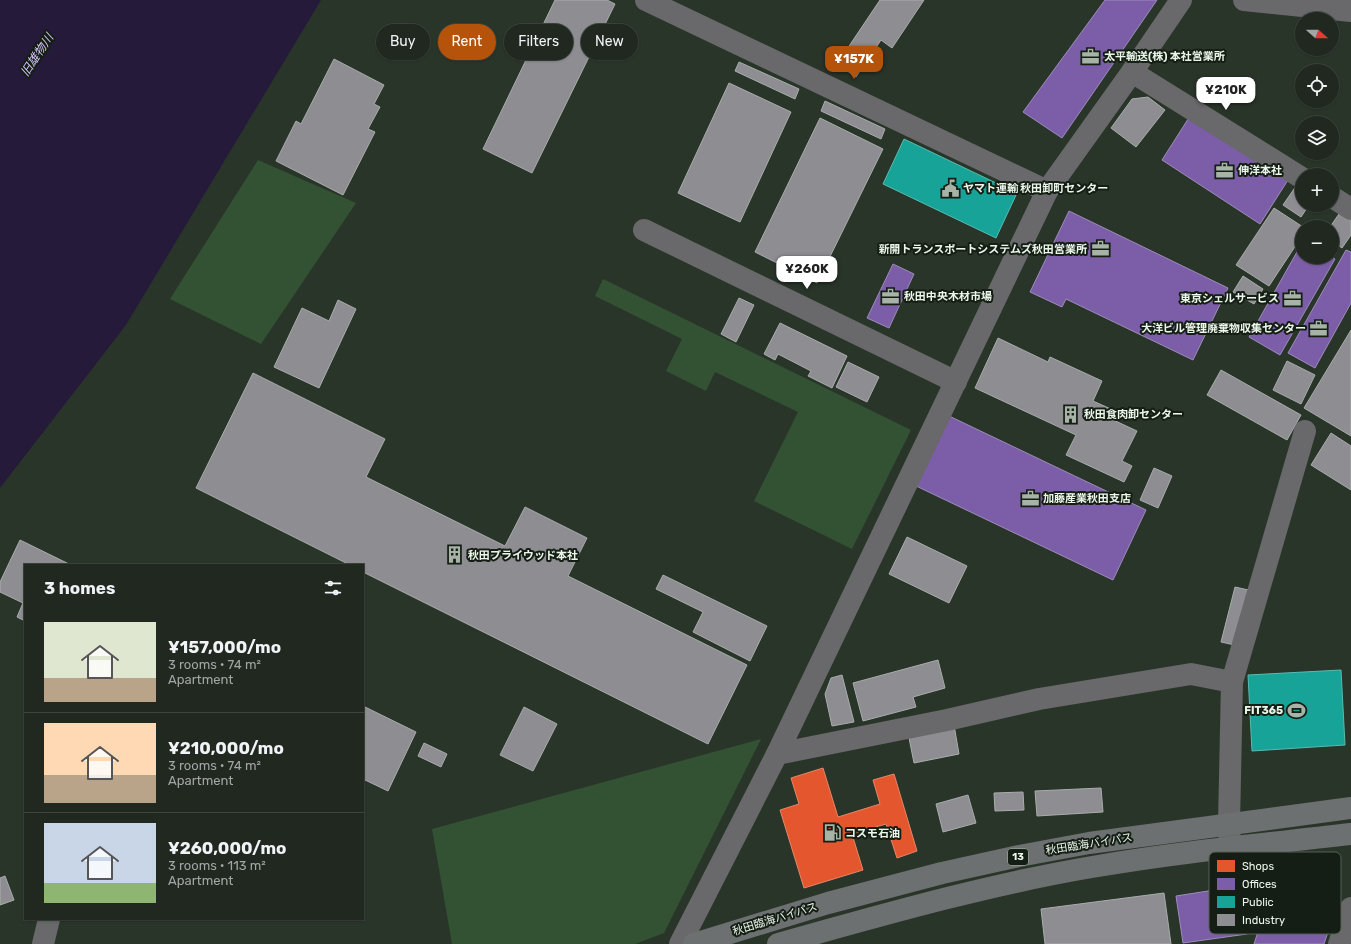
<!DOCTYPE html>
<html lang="en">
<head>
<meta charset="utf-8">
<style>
	body { margin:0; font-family:Rubik,"Noto Sans JP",sans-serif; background:#2d342d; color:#f1f3f6; height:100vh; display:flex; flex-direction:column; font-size:15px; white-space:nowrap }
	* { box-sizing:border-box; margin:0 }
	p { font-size:13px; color:#a2a6a5 }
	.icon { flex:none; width:22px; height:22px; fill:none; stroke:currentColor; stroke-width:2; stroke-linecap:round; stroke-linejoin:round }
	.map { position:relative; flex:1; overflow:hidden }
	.drawer { position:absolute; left:24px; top:564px; width:340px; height:356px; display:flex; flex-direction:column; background:#202820; border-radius:0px; box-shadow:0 1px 3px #0004,0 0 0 1px #3d443e }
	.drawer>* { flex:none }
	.top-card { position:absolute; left:376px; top:24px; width:380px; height:36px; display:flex; gap:8px }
	.needle { width:26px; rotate:111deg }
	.buttons { position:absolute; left:1295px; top:12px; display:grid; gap:8px }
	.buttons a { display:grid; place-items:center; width:44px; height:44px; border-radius:50%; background:#202820; box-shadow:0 1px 3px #0004,0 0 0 1px #3d443e; font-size:20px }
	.price { position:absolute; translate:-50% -34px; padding:0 9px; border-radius:8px; background:#fff; color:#222; font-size:13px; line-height:26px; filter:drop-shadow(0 1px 2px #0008) }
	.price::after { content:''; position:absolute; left:50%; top:24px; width:12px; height:9px; margin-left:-6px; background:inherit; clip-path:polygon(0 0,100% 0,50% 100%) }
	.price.selected { background:#b45309; color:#fff }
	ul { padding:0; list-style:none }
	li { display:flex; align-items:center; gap:12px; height:100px; padding:0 20px }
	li+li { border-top:1px solid #3d443e }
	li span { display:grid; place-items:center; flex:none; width:112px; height:80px; border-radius:0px; color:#555 }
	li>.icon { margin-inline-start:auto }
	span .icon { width:48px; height:48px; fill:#fffc; stroke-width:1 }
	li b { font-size:17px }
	h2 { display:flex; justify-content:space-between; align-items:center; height:48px; padding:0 20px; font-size:17px }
	.chip { padding:0 14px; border-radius:18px; background:#202820; box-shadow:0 1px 3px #0004,0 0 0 1px #3d443e; font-size:14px; line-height:36px }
	.chip.selected { background:#b45309; color:#fff }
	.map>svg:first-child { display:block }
	.green { fill:#335234 }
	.water { fill:#251a3a }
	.shops { fill:#e4572e; stroke:#e68766 }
	.offices { fill:#7b5ea7; stroke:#9d8cbb }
	.public { fill:#17a398; stroke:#57bcb1 }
	.industry { fill:#8d8d92; stroke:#a9adac }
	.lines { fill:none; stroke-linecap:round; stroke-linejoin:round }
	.minor { stroke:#69696b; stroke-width:22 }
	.highway { stroke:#6d7070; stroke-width:22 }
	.labels { text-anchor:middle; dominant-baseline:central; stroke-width:4; stroke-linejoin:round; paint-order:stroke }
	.shield { fill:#151e15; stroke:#abb6aa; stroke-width:1 }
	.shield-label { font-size:10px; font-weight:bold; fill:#ebf7ea }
	.poi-label { font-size:11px; font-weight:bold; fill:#ebf7ea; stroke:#151e15; text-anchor:start }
	.street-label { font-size:11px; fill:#ebf7ea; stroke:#151e15 }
	.water-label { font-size:12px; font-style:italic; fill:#d2c1f9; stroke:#151e15 }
	.key { fill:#151e15; stroke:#555f55; stroke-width:1 }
	.key-label { font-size:11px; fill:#ebf7ea }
</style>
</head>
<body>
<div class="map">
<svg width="1351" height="944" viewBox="0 0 1351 944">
	<rect width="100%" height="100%" fill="#2a352a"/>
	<g class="green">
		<path d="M258,160l98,43 -95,141 -91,-45z"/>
		<path d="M603,279l308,151 -59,119 -98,-48 44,-89 -83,-40 -9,19 -40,-20 16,-32 -87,-43z"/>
		<path d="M761,739l-97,194 -29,11h-183l-20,-115z"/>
	</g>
	<path class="water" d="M0,0h321l-195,325 -126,163z"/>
	<path class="shops" d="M823,768l15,49 42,-13 -7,-24 21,-6 23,77 -20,7 -11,-34 -34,10 11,36 -59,18 -24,-78 19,-6 -8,-26z"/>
	<g class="offices">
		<path d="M1105,0h52l-95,138 -39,-26z"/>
		<path d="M1190,116l98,64 -28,44 -98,-64z"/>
		<path d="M1069,211l159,77 -35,72 -127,-61 -4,8 -32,-15z"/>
		<path d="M1302,243v14h30l3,2 -55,96 -31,-18z"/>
		<path d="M1346,250l5,2v51l-36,65 -27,-15z"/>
		<path d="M893,264l21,10 -25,54 -22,-10z"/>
		<path d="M947,415l199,95 -33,70 -199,-95z"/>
		<path d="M1286,884l52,17 -14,43h-70l10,-31 11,3z"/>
		<path d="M1240,886l7,48 -64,9 -7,-47z"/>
	</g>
	<g class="public">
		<path d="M904,139l113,54 -21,45 -113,-54z"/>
		<path d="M1341,670l4,75 -93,6 -4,-76z"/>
	</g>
	<g class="industry">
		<path d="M555,0h52l8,4 -83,169 -49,-24z"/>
		<path d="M880,0h44l-32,48 -11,-8 -25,37 -19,-13z"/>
		<path d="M334,59l50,26 -10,19 6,3 -12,22 7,3 -32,63 -67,-34 20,-40 5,3z"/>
		<path d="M739,62l60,27 -4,10 -60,-28z"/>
		<path d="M729,83l62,29 -51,110 -62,-29z"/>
		<path d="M1148,97l17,13 -29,37 -25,-19 21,-29z"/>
		<path d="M825,101l60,28 -4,10 -60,-28z"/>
		<path d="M820,118l63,31 -66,134 -62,-31z"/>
		<path d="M1296,186l6,4v15h7l-8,12 -18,-12z"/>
		<path d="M1274,208l29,19 -1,9 -33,50 -33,-21z"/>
		<path d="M1341,211l10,7v17l-9,13 -10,-7v-14h-2z"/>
		<path d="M1243,276l20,13 -9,15 -21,-12z"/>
		<path d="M739,298l15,7 -18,37 -15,-8z"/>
		<path d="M338,300l18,9 -37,79 -45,-21 28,-59 27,13z"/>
		<path d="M780,323l67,33 -15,32 -24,-12 3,-5 -33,-17 -3,6 -11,-6z"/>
		<path d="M1351,330v106l-47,-28z"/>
		<path d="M998,338l50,24 2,-5 52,24 -9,20 20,9 -4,8 28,13 -15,30 10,5 -8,16 -58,-27 10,-20 -101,-47z"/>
		<path d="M1287,361l28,14 -14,29 -28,-14z"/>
		<path d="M848,362l31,15 -12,25 -31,-15z"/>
		<path d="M1221,370l80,45 -14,25 -80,-45z"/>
		<path d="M253,373l132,66 -19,38 139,69 20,-39 62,31 -19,38 179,89 -39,79 -345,-172v-7h-13l-154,-77z"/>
		<path d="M1331,433l20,13v44l-40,-25z"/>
		<path d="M1154,468l18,8 -14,32 -18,-8z"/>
		<path d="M907,537l60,29 -18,37 -60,-29z"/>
		<path d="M20,540l51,25h-46v56l-8,-4 6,-14 -23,-11v-10z"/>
		<path d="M663,575l104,51 -17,35 -57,-29 10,-20 -47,-23z"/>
		<path d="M1235,587l18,4 -14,55 -18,-4z"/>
		<path d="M938,660l7,28 -32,9 3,10 -53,14 -10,-38z"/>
		<path d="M842,675l12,47 -22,4 -7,-32 6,-16z"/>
		<path d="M363,706l53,26 -28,59 -25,-12z"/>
		<path d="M524,707l33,17 -24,47 -33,-16z"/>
		<path d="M954,725l5,29 -45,9 -6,-30z"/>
		<path d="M424,743l23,11 -6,13 -23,-11z"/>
		<path d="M1101,788l2,24 -66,4 -2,-25z"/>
		<path d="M1023,792l1,18 -29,1 -1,-18z"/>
		<path d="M968,795l8,28 -33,9 -7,-28z"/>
		<path d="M5,876l9,24 -14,5v-27z"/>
		<path d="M1164,893l7,51h-126l-4,-35z"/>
	</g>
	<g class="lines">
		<g class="minor">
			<path d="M646,0l401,191"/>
			<path d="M1244,0l107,11"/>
			<path d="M1132,72l170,106"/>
			<path d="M1332,197l19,12"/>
			<path d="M644,230l312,152"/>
			<path d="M777,754l170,-34 92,-21 152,-25 41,8"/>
			<path d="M1230,848l-1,-24 3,-142 73,-251"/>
			<path d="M43,944l6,-25"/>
			<path d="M680,944l97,-190 270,-563 85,-119 49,-72"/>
			<path d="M1339,944l12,-36"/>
		</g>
		<g class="highway">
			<path d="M694,944l134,-41 114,-30 77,-17 70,-13 262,-35"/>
			<path d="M778,944c104,-29 208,-59 314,-77 86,-15 173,-23 259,-33"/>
		</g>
	</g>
	<defs>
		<symbol id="office-bare" viewBox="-9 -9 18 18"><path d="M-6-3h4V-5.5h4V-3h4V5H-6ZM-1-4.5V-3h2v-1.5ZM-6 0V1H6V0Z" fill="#a7b3a7" stroke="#151e15" stroke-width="2.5" paint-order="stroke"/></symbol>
		<symbol id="civic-bare" viewBox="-9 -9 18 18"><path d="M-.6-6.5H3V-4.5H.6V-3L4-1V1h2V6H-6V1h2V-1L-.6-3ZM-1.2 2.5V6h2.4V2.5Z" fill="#a7b3a7" stroke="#151e15" stroke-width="2.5" paint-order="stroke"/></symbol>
		<symbol id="building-bare" viewBox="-9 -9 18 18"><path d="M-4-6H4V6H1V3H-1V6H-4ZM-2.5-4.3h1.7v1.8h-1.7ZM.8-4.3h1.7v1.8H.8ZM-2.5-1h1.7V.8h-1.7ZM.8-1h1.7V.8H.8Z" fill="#a7b3a7" stroke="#151e15" stroke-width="2.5" paint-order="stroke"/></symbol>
		<symbol id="stadium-bare" viewBox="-9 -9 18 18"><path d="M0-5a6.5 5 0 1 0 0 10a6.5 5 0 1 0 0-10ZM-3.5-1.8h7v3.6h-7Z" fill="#a7b3a7" stroke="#151e15" stroke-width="2.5" paint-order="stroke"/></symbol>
		<symbol id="fuel-bare" viewBox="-9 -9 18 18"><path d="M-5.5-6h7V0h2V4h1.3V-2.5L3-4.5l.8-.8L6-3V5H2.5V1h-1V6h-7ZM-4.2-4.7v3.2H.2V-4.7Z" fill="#a7b3a7" stroke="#151e15" stroke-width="2.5" paint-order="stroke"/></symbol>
	</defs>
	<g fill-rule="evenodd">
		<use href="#office-bare" x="1078" y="44" width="25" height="25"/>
		<use href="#office-bare" x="1212" y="158" width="25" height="25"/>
		<use href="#civic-bare" x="938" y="176" width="25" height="25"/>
		<use href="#office-bare" x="1088" y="236" width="25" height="25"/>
		<use href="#office-bare" x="878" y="284" width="25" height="25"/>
		<use href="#office-bare" x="1280" y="286" width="25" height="25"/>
		<use href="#office-bare" x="1306" y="316" width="25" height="25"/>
		<use href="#building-bare" x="1058" y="402" width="25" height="25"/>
		<use href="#office-bare" x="1018" y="486" width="25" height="25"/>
		<use href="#building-bare" x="442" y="542" width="25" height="25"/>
		<use href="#stadium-bare" x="1284" y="698" width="25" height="25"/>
		<use href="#fuel-bare" x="820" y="820" width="25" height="25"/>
	</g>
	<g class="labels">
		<rect class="shield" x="1008" y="849" width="20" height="16" rx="3"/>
		<g class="shield-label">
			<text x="1018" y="857">13</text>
		</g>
		<g class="poi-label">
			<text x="1104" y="56">太平輸送(株) 本社営業所</text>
			<text x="1238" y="170">伸洋本社</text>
			<text x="963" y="188">ヤマト運輸 秋田卸町センター</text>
			<text x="1087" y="249" text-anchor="end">新開トランスポートシステムズ秋田営業所</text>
			<text x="904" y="296">秋田中央木材市場</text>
			<text x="1279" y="298" text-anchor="end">東京シェルサービス</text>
			<text x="1306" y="328" text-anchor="end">大洋ビル管理廃棄物収集センター</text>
			<text x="1084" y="414">秋田食肉卸センター</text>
			<text x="1043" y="498">加藤産業秋田支店</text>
			<text x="468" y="555">秋田プライウッド本社</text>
			<text x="1283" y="710" text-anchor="end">FIT365</text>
			<text x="845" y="833">コスモ石油</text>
		</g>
		<g class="street-label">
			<text transform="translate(1089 844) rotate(-9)">秋田臨海バイパス</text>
			<text transform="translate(775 919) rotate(-17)">秋田臨海バイパス</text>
		</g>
		<g class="water-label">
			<text transform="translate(37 55) rotate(-56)">旧雄物川</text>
		</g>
	</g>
	<rect x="1209" y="852" width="132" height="82" rx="6" class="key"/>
	<rect x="1217" y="860" width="18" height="12" fill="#e4572e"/>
	<rect x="1217" y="878" width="18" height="12" fill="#7b5ea7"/>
	<rect x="1217" y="896" width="18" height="12" fill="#17a398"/>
	<rect x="1217" y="914" width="18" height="12" fill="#8d8d92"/>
	<g class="key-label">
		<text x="1242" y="870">Shops</text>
		<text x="1242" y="888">Offices</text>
		<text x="1242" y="906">Public</text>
		<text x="1242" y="924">Industry</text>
	</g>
</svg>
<div class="buttons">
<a><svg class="needle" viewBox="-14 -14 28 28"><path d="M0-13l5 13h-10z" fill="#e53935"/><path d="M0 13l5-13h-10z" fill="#a2a6a5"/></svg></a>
<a><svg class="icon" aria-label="locate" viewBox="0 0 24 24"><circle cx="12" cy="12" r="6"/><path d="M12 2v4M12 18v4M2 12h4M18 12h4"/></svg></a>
<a><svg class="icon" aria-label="layers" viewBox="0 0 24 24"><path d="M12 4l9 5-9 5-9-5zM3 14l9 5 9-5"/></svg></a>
<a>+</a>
<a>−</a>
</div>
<b class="price selected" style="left:854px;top:80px">¥157K</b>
<b class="price" style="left:1226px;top:111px">¥210K</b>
<b class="price" style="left:807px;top:290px">¥260K</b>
<div class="top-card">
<a class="chip">Buy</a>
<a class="chip selected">Rent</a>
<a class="chip">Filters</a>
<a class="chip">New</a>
</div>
<section class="drawer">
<h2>3 homes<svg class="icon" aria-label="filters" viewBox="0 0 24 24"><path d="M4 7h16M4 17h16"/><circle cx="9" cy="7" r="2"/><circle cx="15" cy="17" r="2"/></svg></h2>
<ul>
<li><span style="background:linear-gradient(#dfe7d0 70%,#b9a48a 0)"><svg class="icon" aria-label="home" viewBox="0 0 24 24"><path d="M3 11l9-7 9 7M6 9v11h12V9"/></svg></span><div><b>¥157,000/mo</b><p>3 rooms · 74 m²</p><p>Apartment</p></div></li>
<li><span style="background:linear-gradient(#ffd9b3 65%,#b9a48a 0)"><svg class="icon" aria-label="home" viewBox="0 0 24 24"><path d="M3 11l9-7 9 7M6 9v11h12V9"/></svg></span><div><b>¥210,000/mo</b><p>3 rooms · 74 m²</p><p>Apartment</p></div></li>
<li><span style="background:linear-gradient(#c9d6e8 75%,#8fb573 0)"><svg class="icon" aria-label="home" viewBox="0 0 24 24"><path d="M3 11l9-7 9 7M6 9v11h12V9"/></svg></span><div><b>¥260,000/mo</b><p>3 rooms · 113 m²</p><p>Apartment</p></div></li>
</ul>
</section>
</div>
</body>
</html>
